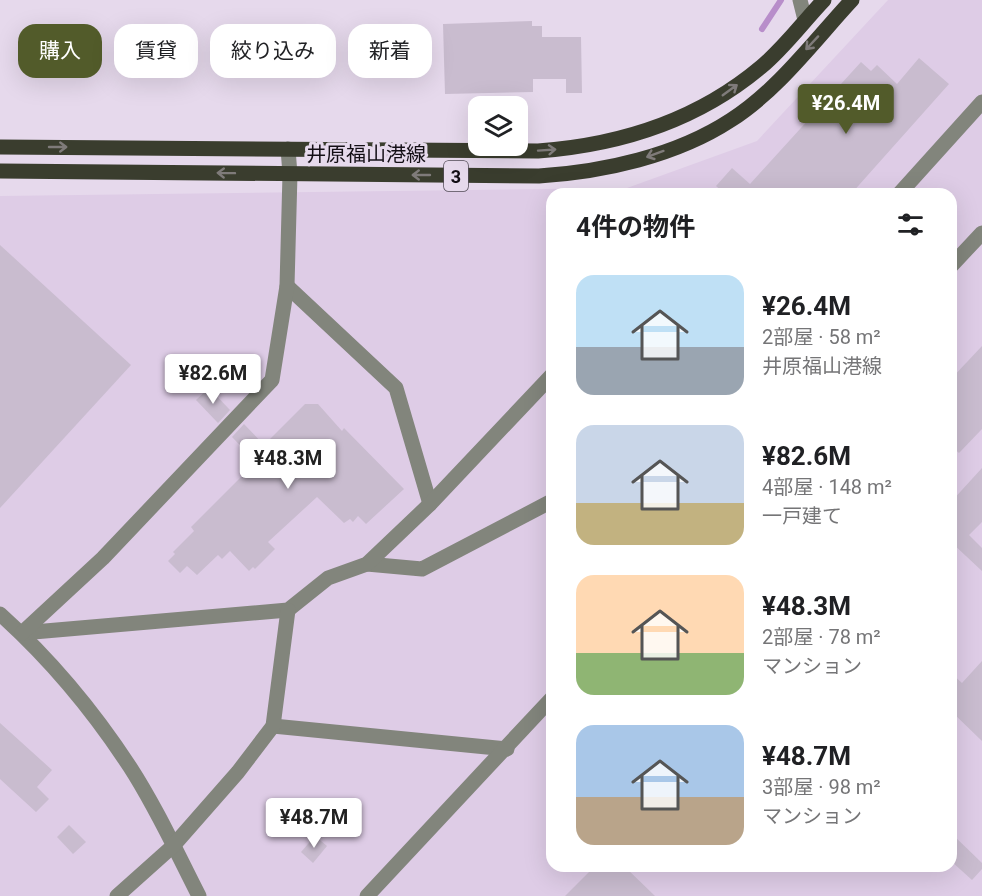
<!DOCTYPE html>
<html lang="ja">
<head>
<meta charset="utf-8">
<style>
	body { margin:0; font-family:Roboto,"Noto Sans JP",sans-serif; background:#f6f6f6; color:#202124; height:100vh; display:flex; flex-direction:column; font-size:22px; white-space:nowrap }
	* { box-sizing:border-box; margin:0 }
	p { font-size:20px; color:#757577 }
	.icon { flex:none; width:33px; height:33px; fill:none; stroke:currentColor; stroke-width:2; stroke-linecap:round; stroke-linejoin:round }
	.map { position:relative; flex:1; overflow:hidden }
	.side { position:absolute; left:546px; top:188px; width:411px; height:684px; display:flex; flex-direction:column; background:#fff; border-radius:18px; box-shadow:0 6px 24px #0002 }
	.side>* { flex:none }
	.guide { position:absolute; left:18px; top:24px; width:438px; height:54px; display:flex; gap:12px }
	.buttons { position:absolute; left:468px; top:96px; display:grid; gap:12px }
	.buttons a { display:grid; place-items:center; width:60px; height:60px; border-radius:12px; background:#fff; box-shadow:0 6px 24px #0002; font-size:30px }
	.price { position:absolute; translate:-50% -51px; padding:0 14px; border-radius:6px; background:#fff; color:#222; font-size:20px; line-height:39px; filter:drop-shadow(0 2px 3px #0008) }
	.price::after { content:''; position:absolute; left:50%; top:36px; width:18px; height:14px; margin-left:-9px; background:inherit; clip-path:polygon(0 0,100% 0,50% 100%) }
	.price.current { background:#525b2a; color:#fff }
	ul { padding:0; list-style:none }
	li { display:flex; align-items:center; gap:18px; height:150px; padding:0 30px }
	li span { display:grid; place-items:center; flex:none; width:168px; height:120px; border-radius:18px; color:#555 }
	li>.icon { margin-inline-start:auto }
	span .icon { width:72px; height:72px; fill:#fffc; stroke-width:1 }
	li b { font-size:26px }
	h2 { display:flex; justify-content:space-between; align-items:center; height:72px; padding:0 30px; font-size:26px }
	.tag { padding:0 21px; border-radius:18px; background:#fff; box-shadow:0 6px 24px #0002; font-size:21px; line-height:54px }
	.tag.current { background:#525b2a; color:#fff }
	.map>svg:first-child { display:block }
	.built { fill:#decce6; fill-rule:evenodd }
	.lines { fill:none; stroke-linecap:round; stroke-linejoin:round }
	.stream { stroke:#b88eca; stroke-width:6 }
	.building { fill:#c9bccf }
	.minor { stroke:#82857c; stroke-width:15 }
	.major { stroke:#3a3d2e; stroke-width:15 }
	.oneway { stroke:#7f7b7a }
	.labels { text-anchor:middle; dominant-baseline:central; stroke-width:6; stroke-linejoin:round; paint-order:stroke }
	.shield { fill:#e6d9ec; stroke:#524b56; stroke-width:1.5 }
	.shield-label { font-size:18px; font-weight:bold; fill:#130e15 }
	.street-label { font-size:20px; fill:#130e15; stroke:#e6d9ec }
</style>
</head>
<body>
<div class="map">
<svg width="982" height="896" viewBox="0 0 982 896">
	<rect width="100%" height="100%" fill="#e6d9ec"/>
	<path class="built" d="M888,0h94v896h-982v-700l627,-8 130,-47zM552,194h399v672h-399z"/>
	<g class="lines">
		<path class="stream" d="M762,29l19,-29"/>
	</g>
	<g class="building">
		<path d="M532,21v5h10v11h39l1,56h-16v-14h-33v13l-88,2 -2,-70z"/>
		<path d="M919,58l30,26 -98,110h-126l-9,-8 16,-18 18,16 111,-122 10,9 6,-6 20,19z"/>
		<path d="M0,245l131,120 -131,143z"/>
		<path d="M982,346v83l-23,24 -8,-7v-67z"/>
		<path d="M209,388l21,22 -12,13 -22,-23z"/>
		<path d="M305,404h13l24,27 2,-3 60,61 -38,35 -8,-8 -5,6 -3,-3 -6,4 -27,-26 -49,45 7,7 -20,20 -2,-2 -4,4 -19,-20 -8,8 -4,-4 -21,20 -10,-9 -7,7 -12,-12 7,-7 -2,-2 21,-21 -3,-4 65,-65 -24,-25 12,-13 20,21z"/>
		<path d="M982,468v54l-13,13 13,13v23l-31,-29v-40z"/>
		<path d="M982,661v80l-31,-30v-38l11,10z"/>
		<path d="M0,723l52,47 -15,17 12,12 -13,13 -36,-33z"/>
		<path d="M69,825l17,17 -13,12 -16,-17z"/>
		<path d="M951,833l31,30v6l-10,11 -21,-19z"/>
		<path d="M315,836l12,10 -14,17 -12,-11z"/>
		<path d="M595,866h29l31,30h-90z"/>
	</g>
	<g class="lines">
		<g class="minor">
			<path d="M800,0l5,20"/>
			<path d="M899,194l83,-92"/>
			<path d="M951,266l31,-33"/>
			<path d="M287,286l109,102 34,116"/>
			<path d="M367,564l55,5 130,-68"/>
			<path d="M0,614c49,44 94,98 130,153 26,40 47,86 69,129"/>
			<path d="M22,633l266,-23 40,-32 39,-14 63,-60 122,-129"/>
			<path d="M22,633l81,-75 169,-178 15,-94 3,-112 -2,-25"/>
			<path d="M273,726l234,23"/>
			<path d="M117,896l56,-50 65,-74 35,-46 15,-116"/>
			<path d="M367,896l185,-198"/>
		</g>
		<g class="major">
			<path d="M0,147l538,4c82,-6 160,-31 223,-84 23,-19 42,-45 63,-67"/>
			<path d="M0,171l539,5c64,-4 137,-20 192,-56 47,-30 83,-79 121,-120"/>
		</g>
	</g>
	<defs><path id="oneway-shaft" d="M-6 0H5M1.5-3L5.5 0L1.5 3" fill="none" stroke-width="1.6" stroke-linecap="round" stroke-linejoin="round" transform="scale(1.5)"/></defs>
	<g class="oneway">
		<use href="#oneway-shaft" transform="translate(812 43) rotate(133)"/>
		<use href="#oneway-shaft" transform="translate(730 90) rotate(-36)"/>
		<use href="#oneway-shaft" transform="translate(58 147)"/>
		<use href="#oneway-shaft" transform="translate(547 150) rotate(-4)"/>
		<use href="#oneway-shaft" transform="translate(655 154) rotate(160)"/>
		<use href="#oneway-shaft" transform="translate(226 173) rotate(-179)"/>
		<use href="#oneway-shaft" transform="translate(421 175) rotate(-180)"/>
	</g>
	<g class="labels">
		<rect class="shield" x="444" y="161" width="24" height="30" rx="4.5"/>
		<g class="shield-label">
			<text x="456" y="176">3</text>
		</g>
		<g class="street-label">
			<text x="366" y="154">井原福山港線</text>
		</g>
	</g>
</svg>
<div class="buttons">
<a><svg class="icon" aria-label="layers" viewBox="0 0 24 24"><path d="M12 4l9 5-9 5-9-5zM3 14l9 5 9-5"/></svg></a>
</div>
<b class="price current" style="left:846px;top:135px">¥26.4M</b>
<b class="price" style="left:213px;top:405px">¥82.6M</b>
<b class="price" style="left:288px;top:490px">¥48.3M</b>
<b class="price" style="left:314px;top:849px">¥48.7M</b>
<div class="guide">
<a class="tag current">購入</a>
<a class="tag">賃貸</a>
<a class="tag">絞り込み</a>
<a class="tag">新着</a>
</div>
<section class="side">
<h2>4件の物件<svg class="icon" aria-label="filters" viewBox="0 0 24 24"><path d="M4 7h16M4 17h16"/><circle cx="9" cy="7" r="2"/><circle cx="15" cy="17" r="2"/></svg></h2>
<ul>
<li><span style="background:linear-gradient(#bfe0f5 60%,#9aa5b1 0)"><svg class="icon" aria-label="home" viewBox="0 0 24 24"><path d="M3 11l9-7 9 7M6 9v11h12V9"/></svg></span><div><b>¥26.4M</b><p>2部屋 · 58 m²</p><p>井原福山港線</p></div></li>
<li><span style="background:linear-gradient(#c9d6e8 65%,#c2b280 0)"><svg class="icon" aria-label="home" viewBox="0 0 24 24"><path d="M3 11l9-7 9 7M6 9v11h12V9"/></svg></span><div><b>¥82.6M</b><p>4部屋 · 148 m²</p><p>一戸建て</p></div></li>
<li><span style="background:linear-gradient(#ffd9b3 65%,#8fb573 0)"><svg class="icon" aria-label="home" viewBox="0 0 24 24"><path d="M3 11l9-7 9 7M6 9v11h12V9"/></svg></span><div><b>¥48.3M</b><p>2部屋 · 78 m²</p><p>マンション</p></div></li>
<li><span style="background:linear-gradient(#a9c7e8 60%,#b9a48a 0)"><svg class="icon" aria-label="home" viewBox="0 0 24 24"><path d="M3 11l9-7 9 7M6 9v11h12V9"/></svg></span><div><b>¥48.7M</b><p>3部屋 · 98 m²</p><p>マンション</p></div></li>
</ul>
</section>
</div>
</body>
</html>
